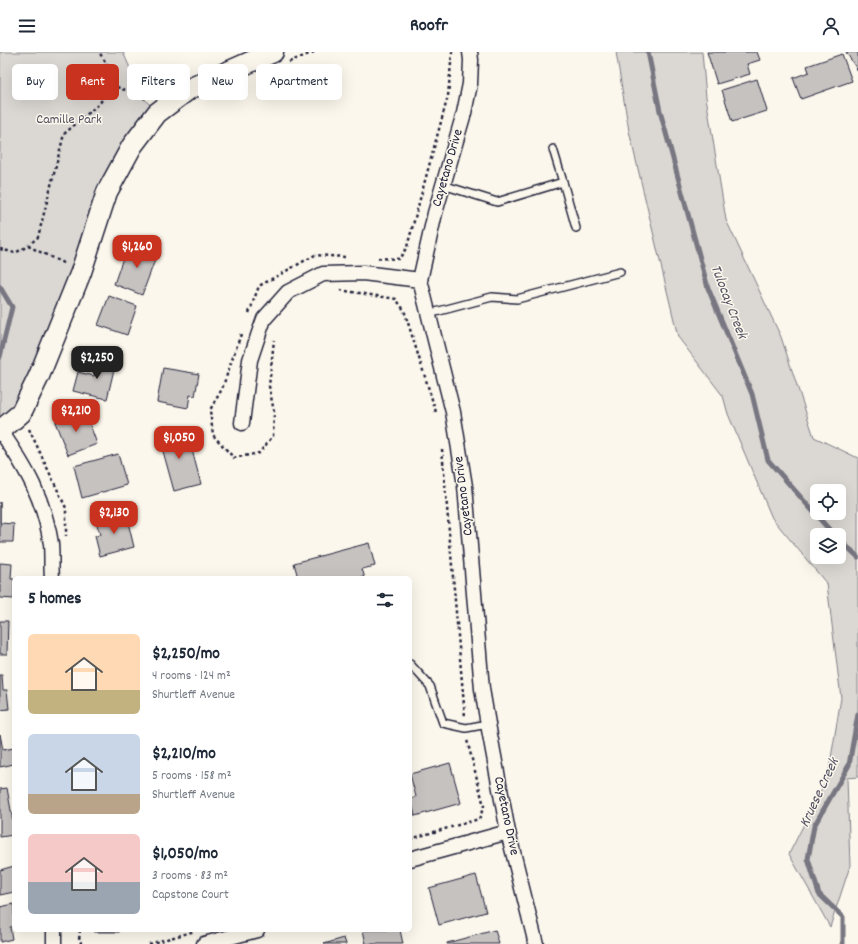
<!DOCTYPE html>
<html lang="en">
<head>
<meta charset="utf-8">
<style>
	body { margin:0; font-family:Dekko,sans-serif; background:#f6f6f7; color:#1f2937; height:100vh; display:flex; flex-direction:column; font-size:15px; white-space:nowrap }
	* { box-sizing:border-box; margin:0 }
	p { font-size:13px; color:#747a83 }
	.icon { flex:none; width:22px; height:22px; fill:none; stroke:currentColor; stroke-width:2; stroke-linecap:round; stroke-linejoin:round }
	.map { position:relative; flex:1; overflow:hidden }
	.drawer { position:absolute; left:12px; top:524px; width:400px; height:356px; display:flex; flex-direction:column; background:#fff; border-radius:6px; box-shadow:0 4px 16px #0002 }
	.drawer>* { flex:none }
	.guide { position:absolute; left:12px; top:12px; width:400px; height:36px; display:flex; gap:8px }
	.fabs { position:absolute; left:810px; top:432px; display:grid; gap:8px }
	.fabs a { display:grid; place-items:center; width:36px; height:36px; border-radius:6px; background:#fff; box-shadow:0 4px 16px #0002; font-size:20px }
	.price { position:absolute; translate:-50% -34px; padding:0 9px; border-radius:8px; background:#c8321e; color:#fff; font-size:13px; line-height:26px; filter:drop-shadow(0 1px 2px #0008) }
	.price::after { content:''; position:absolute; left:50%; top:24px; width:12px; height:9px; margin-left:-6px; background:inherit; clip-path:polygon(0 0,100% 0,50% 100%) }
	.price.active { background:#222; color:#fff }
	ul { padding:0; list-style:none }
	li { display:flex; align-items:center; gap:12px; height:100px; padding:0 16px }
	li span { display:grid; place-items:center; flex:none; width:112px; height:80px; border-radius:6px; color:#555 }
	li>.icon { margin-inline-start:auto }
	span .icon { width:48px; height:48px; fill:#fffc; stroke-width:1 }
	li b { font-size:17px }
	h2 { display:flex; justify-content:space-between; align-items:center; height:48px; padding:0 16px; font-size:17px }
	.chip { padding:0 14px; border-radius:6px; background:#fff; box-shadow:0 4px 16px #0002; font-size:14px; line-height:36px }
	.chip.active { background:#c8321e; color:#fff }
	header { display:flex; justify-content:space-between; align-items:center; height:52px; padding:0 16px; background:#fff; font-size:18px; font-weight:800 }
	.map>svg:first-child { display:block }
	.green { fill:#dbd8d3; stroke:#7e7d87; fill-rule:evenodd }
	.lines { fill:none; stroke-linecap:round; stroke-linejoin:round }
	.stream { stroke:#787681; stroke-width:5 }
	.building { fill:#c6c2c0; stroke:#22223b }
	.lane-casing { stroke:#22223b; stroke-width:10 }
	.street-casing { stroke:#22223b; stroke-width:17 }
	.secondary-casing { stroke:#22223b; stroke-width:23 }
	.path { stroke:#22223b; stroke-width:2.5; stroke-dasharray:3 3; stroke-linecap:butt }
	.lane { stroke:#fbf7ec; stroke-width:7 }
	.street { stroke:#fbf7ec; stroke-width:14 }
	.secondary { stroke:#fbf7ec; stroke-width:20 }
	.labels { text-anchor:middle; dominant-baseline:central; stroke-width:3; stroke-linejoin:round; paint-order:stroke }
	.park-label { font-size:14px; fill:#505061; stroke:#fbf7ec }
	.street-label { font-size:14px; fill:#22223b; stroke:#fbf7ec }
	.water-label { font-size:15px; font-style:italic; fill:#545364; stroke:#fbf7ec }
</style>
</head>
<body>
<header><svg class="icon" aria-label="menu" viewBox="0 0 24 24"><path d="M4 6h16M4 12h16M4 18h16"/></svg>Roofr<svg class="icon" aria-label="person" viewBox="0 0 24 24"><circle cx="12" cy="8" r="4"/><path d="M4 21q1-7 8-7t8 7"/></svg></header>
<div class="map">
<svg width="858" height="892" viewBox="0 0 858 892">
	<rect width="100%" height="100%" fill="#fbf7ec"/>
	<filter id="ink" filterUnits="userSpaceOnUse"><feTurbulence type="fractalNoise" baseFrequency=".025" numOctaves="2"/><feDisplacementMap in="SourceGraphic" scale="8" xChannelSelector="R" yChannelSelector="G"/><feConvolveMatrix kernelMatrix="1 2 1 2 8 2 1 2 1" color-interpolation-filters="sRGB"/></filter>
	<g filter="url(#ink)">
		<g class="green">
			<path d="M0,0h123l19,44 15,17 -25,33 -51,126 -81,161z"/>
			<path d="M616,0h86l4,45 20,123 55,117 33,100 44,21v319l-11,1 3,88 -20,61 -41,-73 39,-78 13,-78 -14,-114 -55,-66 -44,-104 -5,-18 -45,-59 -49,-206zM817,439h22v22h-22zM817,483h22v22h-22z"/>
		</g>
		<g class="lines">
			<g class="stream">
				<path d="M648,0l12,59 48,177 44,106 16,66 58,66 9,9"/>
				<path d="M0,235l12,20 -12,50"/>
				<path d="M839,487l19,18"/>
				<path d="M843,892v-27l-24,-23 -11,-35 6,-33 35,-61 9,-51"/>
			</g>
		</g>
		<g class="building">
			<path d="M707,0h50l3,8 -13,4 3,10 -33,10z"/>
			<path d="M846,0h12v19z"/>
			<path d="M842,2l10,27 -51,18 -8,-21 16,-6 -2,-6z"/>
			<path d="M757,27l10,32 -35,11 -10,-32z"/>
			<path d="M140,190l19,7 -17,46 -28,-11 10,-29 10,4z"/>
			<path d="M109,244l28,10 -10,29 -29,-10z"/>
			<path d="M98,305l18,4 -9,38 -34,-8 5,-19 16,4z"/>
			<path d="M163,316l36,6 -4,22 -5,-1 -2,13 -31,-6z"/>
			<path d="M85,359l12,33 -29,11 -13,-33z"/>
			<path d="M179,376l5,20 7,-2 10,38 -27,7 -16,-58z"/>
			<path d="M118,402l9,31 -45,13 -8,-32z"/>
			<path d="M0,450v21l14,1 -1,18h-13z"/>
			<path d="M126,462l8,33 -34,9 -5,-20 5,-1 -4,-14z"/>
			<path d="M369,491l6,23 -13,3 3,9h-67l-4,-15z"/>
			<path d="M0,511l12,1 -1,15h3v20l-14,-1z"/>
			<path d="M0,569h8l-1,33h-7z"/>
			<path d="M0,623h2l1,15h4l2,19 -9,1z"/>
			<path d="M0,682l3,16 11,-2v16l-14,3z"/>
			<path d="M450,711l11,40 -46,13 -4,-17 5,-2 -6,-23z"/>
			<path d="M7,736l7,39v8l-14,2v-48z"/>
			<path d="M14,814v26l-14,3v-25z"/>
			<path d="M476,823l10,37 -47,13 -10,-37z"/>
			<path d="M14,852v22l-4,1 2,12 -12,3v-35z"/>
			<rect x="94" y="878" width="25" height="2"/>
			<path d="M363,878h37l3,14h-37z"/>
			<path d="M495,878l4,14h-52v-1z"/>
			<path d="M344,886l2,6h-22z"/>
		</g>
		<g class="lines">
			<defs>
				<g id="lane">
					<path d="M563,130l13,46"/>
					<path d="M443,133l54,17 66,-20 -10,-33"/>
					<path d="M428,262l64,-17 25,2 103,-27"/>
					<path d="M410,612l20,22 13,37 23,5 22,-4"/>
				</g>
				<g id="street">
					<path d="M470,0l1,8 -1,24 -6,29 -29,100 -15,67 33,132 12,74 17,203 6,35 20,108 28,112"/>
					<path d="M242,371l8,-63 9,-27 5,-14 24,-27 35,-18 40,-1 57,7"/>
					<path d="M0,378c26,38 44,68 51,114 1,11 0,23 1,34"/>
					<path d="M410,807l98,-27"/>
					<path d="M54,878v14"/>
					<path d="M204,892l53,-14"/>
				</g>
				<path id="secondary" d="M0,379l21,-18 18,-37 42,-104 26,-80 25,-46 25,-33 32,-24 84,-37"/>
			</defs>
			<use href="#lane" class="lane-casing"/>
			<use href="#street" class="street-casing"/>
			<use href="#secondary" class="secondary-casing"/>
			<g class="path">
				<path d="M289,10l25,-10"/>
				<path d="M111,33l31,11 3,3"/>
				<path d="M28,194l37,18"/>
				<path d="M0,197l15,4 13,-7 10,-9 26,-103 36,-31 15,-26 -16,-25"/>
				<path d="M378,206l21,1 8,-12 41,-151 4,-44"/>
				<path d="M340,238l56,9 8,11 32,102"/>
				<path d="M249,261l10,-27 56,-31 30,2"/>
				<path d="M241,282l-19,55 -12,21 3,25 21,23 25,-5 14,-17 1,-24 -5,-26 5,-46"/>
				<path d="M29,377l37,79v28"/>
				<path d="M442,397l23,268"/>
				<path d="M410,787l69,-20 5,-13 -17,-66"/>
				<path d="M80,878l-1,10 3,4"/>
				<path d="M149,892l46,-13"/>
			</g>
			<use href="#lane" class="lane"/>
			<use href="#street" class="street"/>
			<use href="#secondary" class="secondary"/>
		</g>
	</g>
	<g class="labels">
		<g class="park-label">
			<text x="69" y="68">Camille Park</text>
		</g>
		<g class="street-label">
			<text transform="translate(448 116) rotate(-74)">Cayetano Drive</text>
			<text transform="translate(464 444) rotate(-97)">Cayetano Drive</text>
			<text transform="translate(506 764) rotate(78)">Cayetano Drive</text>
		</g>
		<g class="water-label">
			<text transform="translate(728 250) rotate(69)">Tulocay Creek</text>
			<text transform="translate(820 741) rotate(-65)">Kruese Creek</text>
		</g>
	</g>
</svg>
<div class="fabs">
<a><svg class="icon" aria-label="locate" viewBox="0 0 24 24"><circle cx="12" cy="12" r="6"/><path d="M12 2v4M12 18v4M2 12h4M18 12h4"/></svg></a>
<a><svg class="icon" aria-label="layers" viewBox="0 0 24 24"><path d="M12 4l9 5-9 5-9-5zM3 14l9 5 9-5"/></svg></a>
</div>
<b class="price" style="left:137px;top:217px">$1,260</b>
<b class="price active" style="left:97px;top:328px">$2,250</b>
<b class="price" style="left:76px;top:381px">$2,210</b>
<b class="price" style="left:179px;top:408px">$1,050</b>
<b class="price" style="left:114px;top:483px">$2,130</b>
<div class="guide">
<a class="chip">Buy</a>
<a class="chip active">Rent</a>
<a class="chip">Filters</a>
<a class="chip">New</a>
<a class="chip">Apartment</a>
</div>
<section class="drawer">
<h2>5 homes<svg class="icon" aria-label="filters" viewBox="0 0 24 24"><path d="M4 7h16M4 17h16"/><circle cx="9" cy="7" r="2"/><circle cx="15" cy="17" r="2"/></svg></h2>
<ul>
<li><span style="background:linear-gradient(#ffd9b3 70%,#c2b280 0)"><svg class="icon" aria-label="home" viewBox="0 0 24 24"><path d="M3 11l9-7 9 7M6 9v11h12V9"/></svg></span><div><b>$2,250/mo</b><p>4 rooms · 124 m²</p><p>Shurtleff Avenue</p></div></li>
<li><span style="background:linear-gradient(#c9d6e8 75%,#b9a48a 0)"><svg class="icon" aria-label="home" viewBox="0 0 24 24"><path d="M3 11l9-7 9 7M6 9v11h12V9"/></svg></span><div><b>$2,210/mo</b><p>5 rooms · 158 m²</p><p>Shurtleff Avenue</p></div></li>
<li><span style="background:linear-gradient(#f6c9c9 60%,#9aa5b1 0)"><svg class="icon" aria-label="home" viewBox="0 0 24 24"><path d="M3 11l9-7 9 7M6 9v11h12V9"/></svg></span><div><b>$1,050/mo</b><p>3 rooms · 83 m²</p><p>Capstone Court</p></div></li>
</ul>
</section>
</div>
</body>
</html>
